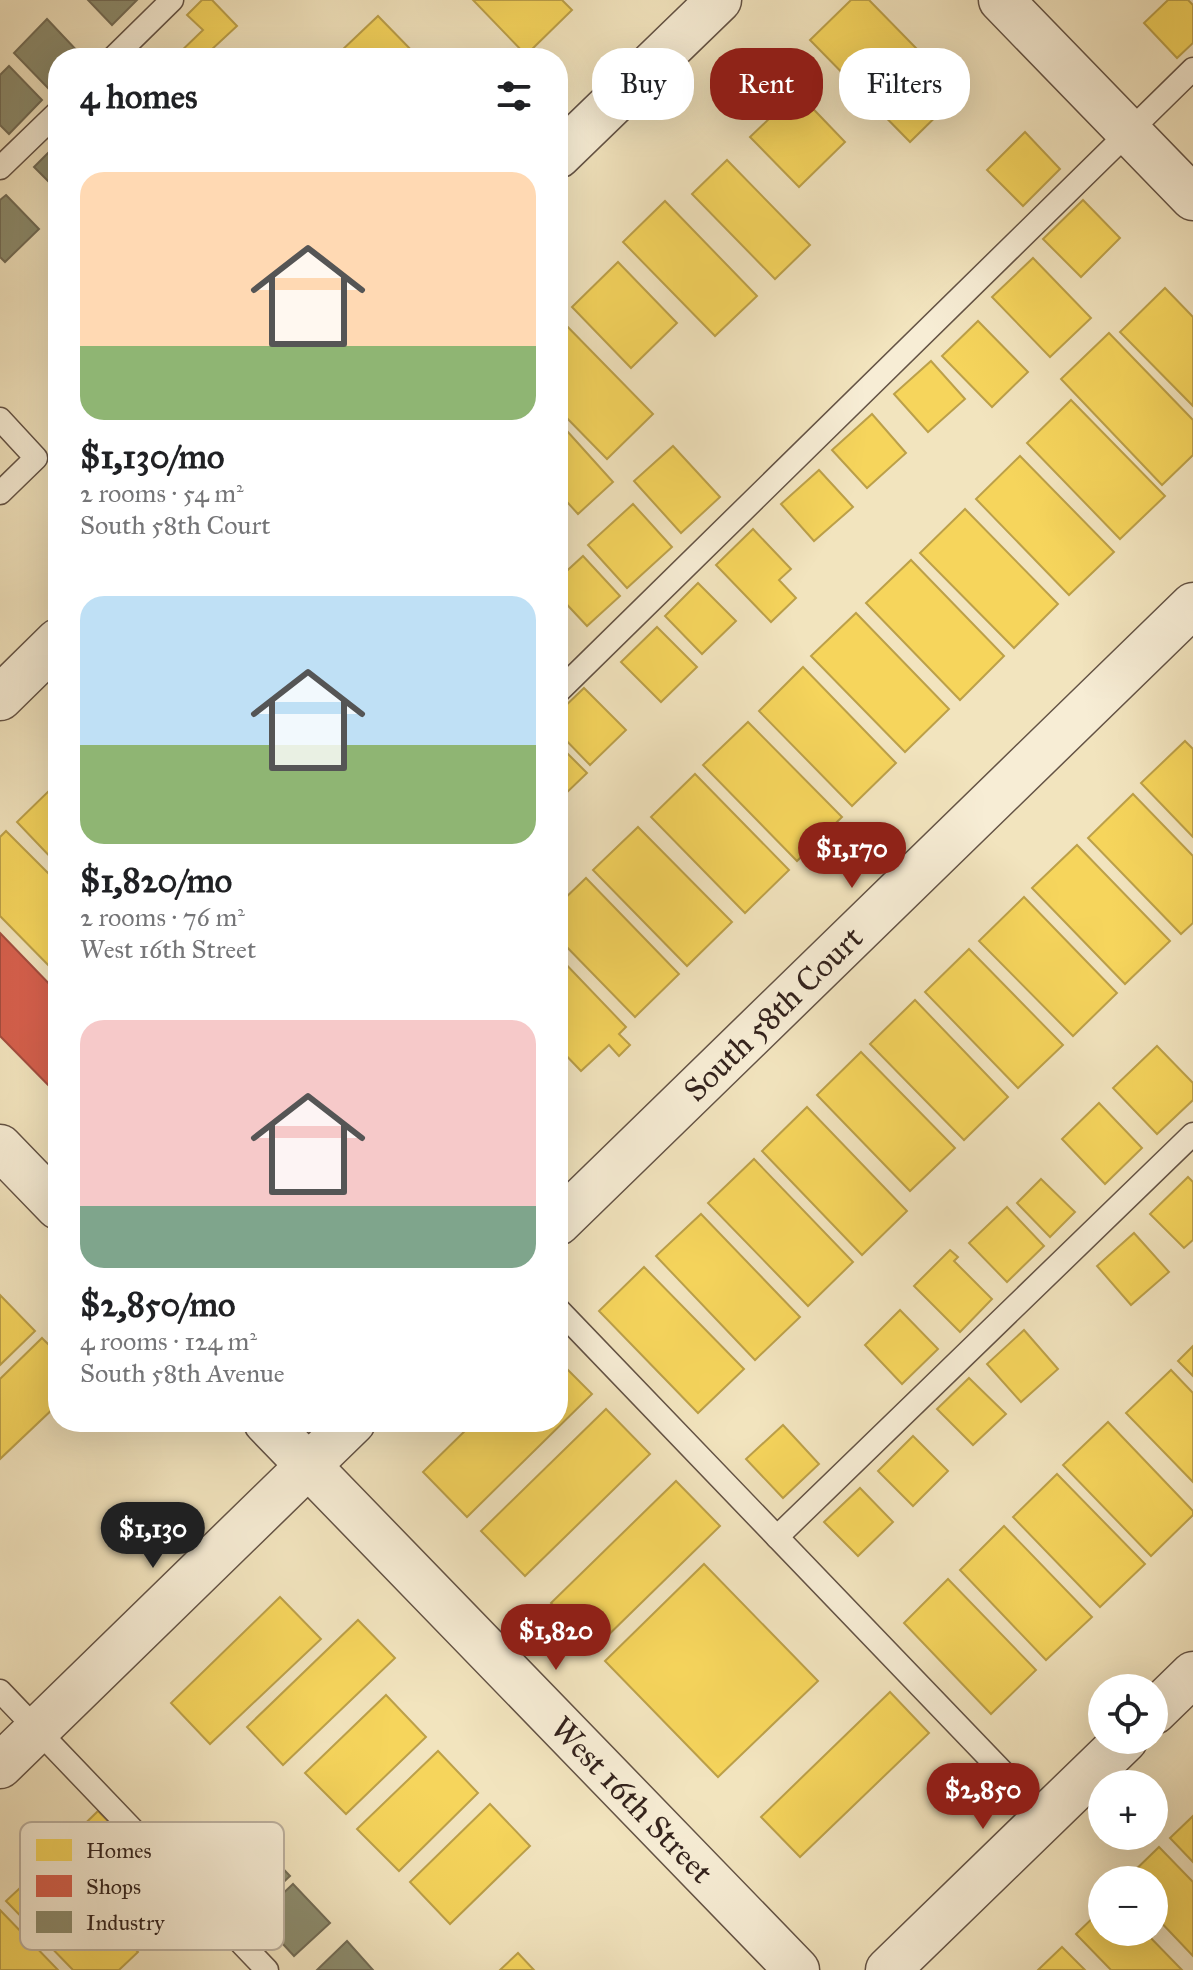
<!DOCTYPE html>
<html lang="en">
<head>
<meta charset="utf-8">
<style>
	body { margin:0; font-family:"IM FELL Great Primer",serif; background:#f2f2f2; color:#202124; height:100vh; display:flex; flex-direction:column; font-size:30px; white-space:nowrap }
	* { box-sizing:border-box; margin:0 }
	p { font-size:26px; color:#757577 }
	.icon { flex:none; width:44px; height:44px; fill:none; stroke:currentColor; stroke-width:2; stroke-linecap:round; stroke-linejoin:round }
	.map { position:relative; flex:1; overflow:hidden }
	.panel { position:absolute; left:48px; top:48px; width:520px; height:1384px; display:flex; flex-direction:column; background:#fff; border-radius:32px; box-shadow:0 8px 32px #0002 }
	.panel>* { flex:none }
	.top-card { position:absolute; left:592px; top:48px; width:480px; height:72px; display:flex; gap:16px }
	.buttons { position:absolute; left:1088px; top:1674px; display:grid; gap:16px }
	.buttons a { display:grid; place-items:center; width:80px; height:80px; border-radius:50%; background:#fff; box-shadow:0 8px 32px #0002; font-size:40px }
	.price { position:absolute; translate:-50% -68px; padding:0 18px; border-radius:28px; background:#8f2418; color:#fff; font-size:26px; line-height:52px; filter:drop-shadow(0 2px 4px #0008) }
	.price::after { content:''; position:absolute; left:50%; top:48px; width:24px; height:18px; margin-left:-12px; background:inherit; clip-path:polygon(0 0,100% 0,50% 100%) }
	.price.selected { background:#222; color:#fff }
	ul { padding:0; list-style:none }
	li { display:grid; align-content:center; gap:16px; height:424px; padding:0 32px }
	li span { display:grid; place-items:center; height:248px; border-radius:24px; color:#555 }
	li>.icon { margin-inline-start:auto }
	span .icon { width:144px; height:144px; fill:#fffc; stroke-width:1 }
	li b { font-size:34px }
	h2 { display:flex; justify-content:space-between; align-items:center; height:96px; padding:0 32px; font-size:34px }
	.tag { padding:0 28px; border-radius:32px; background:#fff; box-shadow:0 8px 32px #0002; font-size:28px; line-height:72px }
	.tag.selected { background:#8f2418; color:#fff }
	.map>svg:first-child { display:block }
	.homes { fill:#f6d55c; stroke:#bca049; stroke-width:2 }
	.shops { fill:#d6604d; stroke:#a54e3f; stroke-width:2 }
	.industry { fill:#8c8c6e; stroke:#726c56; stroke-width:2 }
	.lines { fill:none; stroke-linecap:round; stroke-linejoin:round }
	.service-casing { stroke:#645345; stroke-width:25 }
	.minor-casing { stroke:#645345; stroke-width:47 }
	.tertiary-casing { stroke:#645345; stroke-width:47 }
	.service { stroke:#f7edd5; stroke-width:22 }
	.minor { stroke:#f7edd5; stroke-width:44 }
	.tertiary { stroke:#f7edd5; stroke-width:44 }
	.labels { text-anchor:middle; dominant-baseline:central; stroke-width:8; stroke-linejoin:round; paint-order:stroke }
	.street-label { font-size:32px; fill:#34231d; stroke:#f7edd5 }
	.key { fill:#f7edd5; stroke:#bcb09e; stroke-width:2 }
	.key-label { font-size:22px; fill:#34231d }
</style>
</head>
<body>
<div class="map">
<svg width="1193" height="1970" viewBox="0 0 1193 1970">
	<rect width="100%" height="100%" fill="#f2e4be"/>
	<filter id="stains"><feTurbulence type="fractalNoise" baseFrequency=".0025" numOctaves="4"/><feColorMatrix values="0 0 0 0 .2 0 0 0 0 .09 0 0 0 0 .02 0 0 0 .5 -.17"/></filter>
	<radialGradient id="worn" r=".72"><stop offset=".6" stop-color="#630" stop-opacity="0"/><stop offset="1" stop-color="#630" stop-opacity=".3"/></radialGradient>
	<g class="homes">
		<path d="M202,0h10l25,26 -27,25 7,7h-43l29,-28 -16,-15z"/>
		<path d="M473,0h89l10,10 -46,45z"/>
		<path d="M851,0h18l91,93 -50,49 -100,-102z"/>
		<path d="M1168,0h20l5,5v38l-16,15 -33,-35z"/>
		<path d="M378,16l41,42h-73l-6,-6z"/>
		<path d="M797,92l48,50 -46,45 -49,-50z"/>
		<path d="M1025,132l35,37 -37,37 -36,-36z"/>
		<path d="M727,160l83,85 -35,34 -83,-85z"/>
		<path d="M1083,200l37,38 -39,39 -38,-38z"/>
		<path d="M665,201l92,95 -42,40 -92,-94z"/>
		<path d="M1033,258l58,60 -41,39 -58,-60z"/>
		<path d="M618,262l59,61 -46,45 -59,-61z"/>
		<path d="M1165,288l28,29v89l-73,-74z"/>
		<path d="M558,317l95,97 -46,45 -49,-50z"/>
		<path d="M978,321l50,51 -36,35 -50,-51z"/>
		<path d="M1109,333l84,87v35l-31,30 -101,-106z"/>
		<path d="M931,361l34,38 -37,33 -34,-38z"/>
		<path d="M1071,400l94,96 -45,43 -93,-96z"/>
		<path d="M872,414l34,39 -39,35 -35,-38z"/>
		<path d="M558,421l55,61 -35,32 -20,-22z"/>
		<path d="M673,446l47,51 -39,36 -47,-52z"/>
		<path d="M1020,456l94,96 -45,43 -93,-96z"/>
		<path d="M819,470l34,37 -39,34 -33,-37z"/>
		<path d="M633,504l39,43 -45,41 -39,-43z"/>
		<path d="M965,509l93,95 -44,44 -94,-95z"/>
		<path d="M753,529l38,40 -12,11 17,18 -25,24 -55,-57z"/>
		<path d="M583,556l37,40 -33,30 -29,-31v-16z"/>
		<path d="M911,560l93,96 -44,44 -94,-97z"/>
		<path d="M698,583l38,38 -34,33 -37,-38z"/>
		<path d="M856,613l93,96 -44,43 -94,-96z"/>
		<path d="M657,627l40,40 -36,35 -40,-40z"/>
		<path d="M803,667l93,96 -44,43 -93,-95z"/>
		<path d="M584,688l42,42 -36,35 -32,-33v-19z"/>
		<path d="M748,722l94,95 -45,44 -94,-96z"/>
		<path d="M1185,741l8,8v88l-52,-54z"/>
		<path d="M558,744l29,29 -29,28z"/>
		<path d="M695,774l94,96 -44,43 -94,-96z"/>
		<path d="M58,782v83l-41,-43z"/>
		<path d="M1133,794l60,62v67l-12,11 -93,-96z"/>
		<path d="M638,827l94,95 -45,44 -94,-96z"/>
		<path d="M6,831l52,52v92l-58,-59v-79z"/>
		<path d="M1077,845l93,96 -45,43 -93,-96z"/>
		<path d="M586,878l93,96 -44,43 -77,-79v-33z"/>
		<path d="M1024,897l93,96 -44,43 -94,-95z"/>
		<path d="M969,949l94,96 -45,43 -93,-96z"/>
		<path d="M558,956l68,71 -7,7 11,11 -11,11 -10,-11 -28,26 -23,-24z"/>
		<path d="M915,1000l93,97 -44,43 -94,-96z"/>
		<path d="M1157,1046l36,37v17l-36,34 -44,-46z"/>
		<path d="M861,1052l94,96 -45,43 -93,-96z"/>
		<path d="M1099,1103l43,45 -37,36 -43,-45z"/>
		<path d="M807,1107l100,104 -45,44 -100,-104z"/>
		<path d="M754,1159l99,103 -45,44 -100,-103z"/>
		<path d="M1188,1177l5,5v58l-9,8 -34,-34z"/>
		<path d="M1041,1179l34,33 -25,25 -33,-34z"/>
		<path d="M1007,1207l37,39 -37,36 -38,-39z"/>
		<path d="M701,1214l99,103 -45,43 -99,-104z"/>
		<path d="M1134,1233l35,39 -38,33 -34,-39z"/>
		<path d="M950,1250l8,7 -4,4 38,38 -32,33 -46,-46z"/>
		<path d="M644,1267l100,102 -46,44 -99,-102z"/>
		<path d="M0,1295l35,36 -35,34z"/>
		<path d="M900,1310l38,39 -36,35 -37,-39z"/>
		<path d="M1024,1330l34,39 -37,33 -34,-38z"/>
		<path d="M42,1338l16,16v50l-58,55v-80z"/>
		<path d="M1193,1346v30l-15,-15z"/>
		<path d="M558,1360l34,34 -125,123 -44,-45 51,-50h84z"/>
		<path d="M1171,1370l22,23v89l-67,-69z"/>
		<path d="M969,1378l37,36 -33,31 -36,-36z"/>
		<path d="M606,1409l44,45 -125,122 -44,-45z"/>
		<path d="M1108,1422l85,89v4l-42,41 -88,-91z"/>
		<path d="M783,1425l36,39 -36,34 -37,-39z"/>
		<path d="M913,1436l35,35 -35,35 -35,-35z"/>
		<path d="M1057,1474l88,90 -45,43 -87,-90z"/>
		<path d="M676,1481l44,45 -125,122 -44,-45z"/>
		<path d="M860,1488l33,34 -35,34 -34,-34z"/>
		<path d="M1004,1526l88,91 -46,43 -86,-90z"/>
		<path d="M704,1564l114,117 -100,96 -113,-116z"/>
		<path d="M948,1579l88,91 -45,44 -87,-91z"/>
		<path d="M280,1597l41,42 -111,105 -39,-41z"/>
		<path d="M358,1620l37,38 -112,107 -36,-38z"/>
		<path d="M890,1692l39,41 -129,124 -39,-40z"/>
		<path d="M386,1695l40,42 -80,77 -41,-41z"/>
		<path d="M438,1751l40,42 -79,78 -42,-42z"/>
		<path d="M490,1804l40,42 -80,78 -40,-42z"/>
		<path d="M98,1811l89,91 -43,41 -88,-91z"/>
		<path d="M1193,1816v46l-23,-24z"/>
		<path d="M1159,1847l34,35v74l-39,-41v-35h-29z"/>
		<path d="M49,1861l89,91 -19,18h-46l-67,-69z"/>
		<path d="M1102,1909v23h43l37,38h-71l-35,-36z"/>
		<path d="M0,1910l58,60h-58z"/>
		<path d="M1062,1947l23,23h-47z"/>
		<path d="M518,1953l16,17h-34z"/>
	</g>
	<path class="shops" d="M0,933l58,60 -6,5 6,6v91l-58,-59z"/>
	<g class="industry">
		<path d="M88,0h49l-25,25z"/>
		<path d="M47,19l34,36 -3,3h-20v20l-10,10 -34,-35z"/>
		<path d="M9,66l33,34 -33,34 -9,-9v-50z"/>
		<path d="M58,143v48l-24,-24z"/>
		<path d="M6,195l33,34 -34,33 -5,-5v-57z"/>
		<path d="M253,1837l37,39 -35,33 -37,-39z"/>
		<path d="M293,1884l37,39 -36,33 -36,-39z"/>
		<path d="M347,1941l26,29h-56z"/>
	</g>
	<g class="lines">
		<defs>
			<g id="service">
				<path d="M113,58l59,-58"/>
				<path d="M0,168l58,-56"/>
				<path d="M0,419l36,39 -36,35"/>
				<path d="M558,692l635,-623"/>
				<path d="M558,1309l488,508"/>
				<path d="M777,1537l416,-403"/>
				<path d="M0,1691l267,279"/>
			</g>
			<g id="minor">
				<path d="M1001,0l192,198"/>
				<path d="M558,156l161,-156"/>
				<path d="M0,698l58,-57"/>
				<path id="s1" d="M558,1223l635,-618"/>
				<path d="M1154,1712l39,-38"/>
				<path d="M0,1766l353,-344"/>
				<path d="M888,1970l237,-230"/>
			</g>
			<g id="tertiary">
				<path d="M0,1147l58,60"/>
				<path id="s2" d="M266,1422l531,548"/>
			</g>
		</defs>
		<use href="#service" class="service-casing"/>
		<use href="#minor" class="minor-casing"/>
		<use href="#tertiary" class="tertiary-casing"/>
		<use href="#service" class="service"/>
		<use href="#minor" class="minor"/>
		<use href="#tertiary" class="tertiary"/>
	</g>
	<g class="labels">
		<g class="street-label">
			<text stroke="none"><textPath href="#s1" startOffset="300">South 58th Court</textPath></text>
			<text stroke="none"><textPath href="#s2" startOffset="526">West 16th Street</textPath></text>
		</g>
	</g>
	<rect x="20" y="1822" width="264" height="128" rx="12" class="key"/>
	<rect x="36" y="1839" width="36" height="22" fill="#f6d55c"/>
	<rect x="36" y="1875" width="36" height="22" fill="#d6604d"/>
	<rect x="36" y="1911" width="36" height="22" fill="#8c8c6e"/>
	<g class="key-label">
		<text x="86" y="1858">Homes</text>
		<text x="86" y="1894">Shops</text>
		<text x="86" y="1930">Industry</text>
	</g>
	<rect width="100%" height="100%" filter="url(#stains)"/>
	<rect width="100%" height="100%" fill="url(#worn)"/>
</svg>
<div class="buttons">
<a><svg class="icon" aria-label="locate" viewBox="0 0 24 24"><circle cx="12" cy="12" r="6"/><path d="M12 2v4M12 18v4M2 12h4M18 12h4"/></svg></a>
<a>+</a>
<a>−</a>
</div>
<b class="price" style="left:852px;top:890px">$1,170</b>
<b class="price selected" style="left:153px;top:1570px">$1,130</b>
<b class="price" style="left:556px;top:1672px">$1,820</b>
<b class="price" style="left:983px;top:1831px">$2,850</b>
<div class="top-card">
<a class="tag">Buy</a>
<a class="tag selected">Rent</a>
<a class="tag">Filters</a>
</div>
<section class="panel">
<h2>4 homes<svg class="icon" aria-label="filters" viewBox="0 0 24 24"><path d="M4 7h16M4 17h16"/><circle cx="9" cy="7" r="2"/><circle cx="15" cy="17" r="2"/></svg></h2>
<ul>
<li><span style="background:linear-gradient(#ffd9b3 70%,#8fb573 0)"><svg class="icon" aria-label="home" viewBox="0 0 24 24"><path d="M3 11l9-7 9 7M6 9v11h12V9"/></svg></span><div><b>$1,130/mo</b><p>2 rooms · 54 m²</p><p>South 58th Court</p></div></li>
<li><span style="background:linear-gradient(#bfe0f5 60%,#8fb573 0)"><svg class="icon" aria-label="home" viewBox="0 0 24 24"><path d="M3 11l9-7 9 7M6 9v11h12V9"/></svg></span><div><b>$1,820/mo</b><p>2 rooms · 76 m²</p><p>West 16th Street</p></div></li>
<li><span style="background:linear-gradient(#f6c9c9 75%,#7fa58c 0)"><svg class="icon" aria-label="home" viewBox="0 0 24 24"><path d="M3 11l9-7 9 7M6 9v11h12V9"/></svg></span><div><b>$2,850/mo</b><p>4 rooms · 124 m²</p><p>South 58th Avenue</p></div></li>
</ul>
</section>
</div>
</body>
</html>
